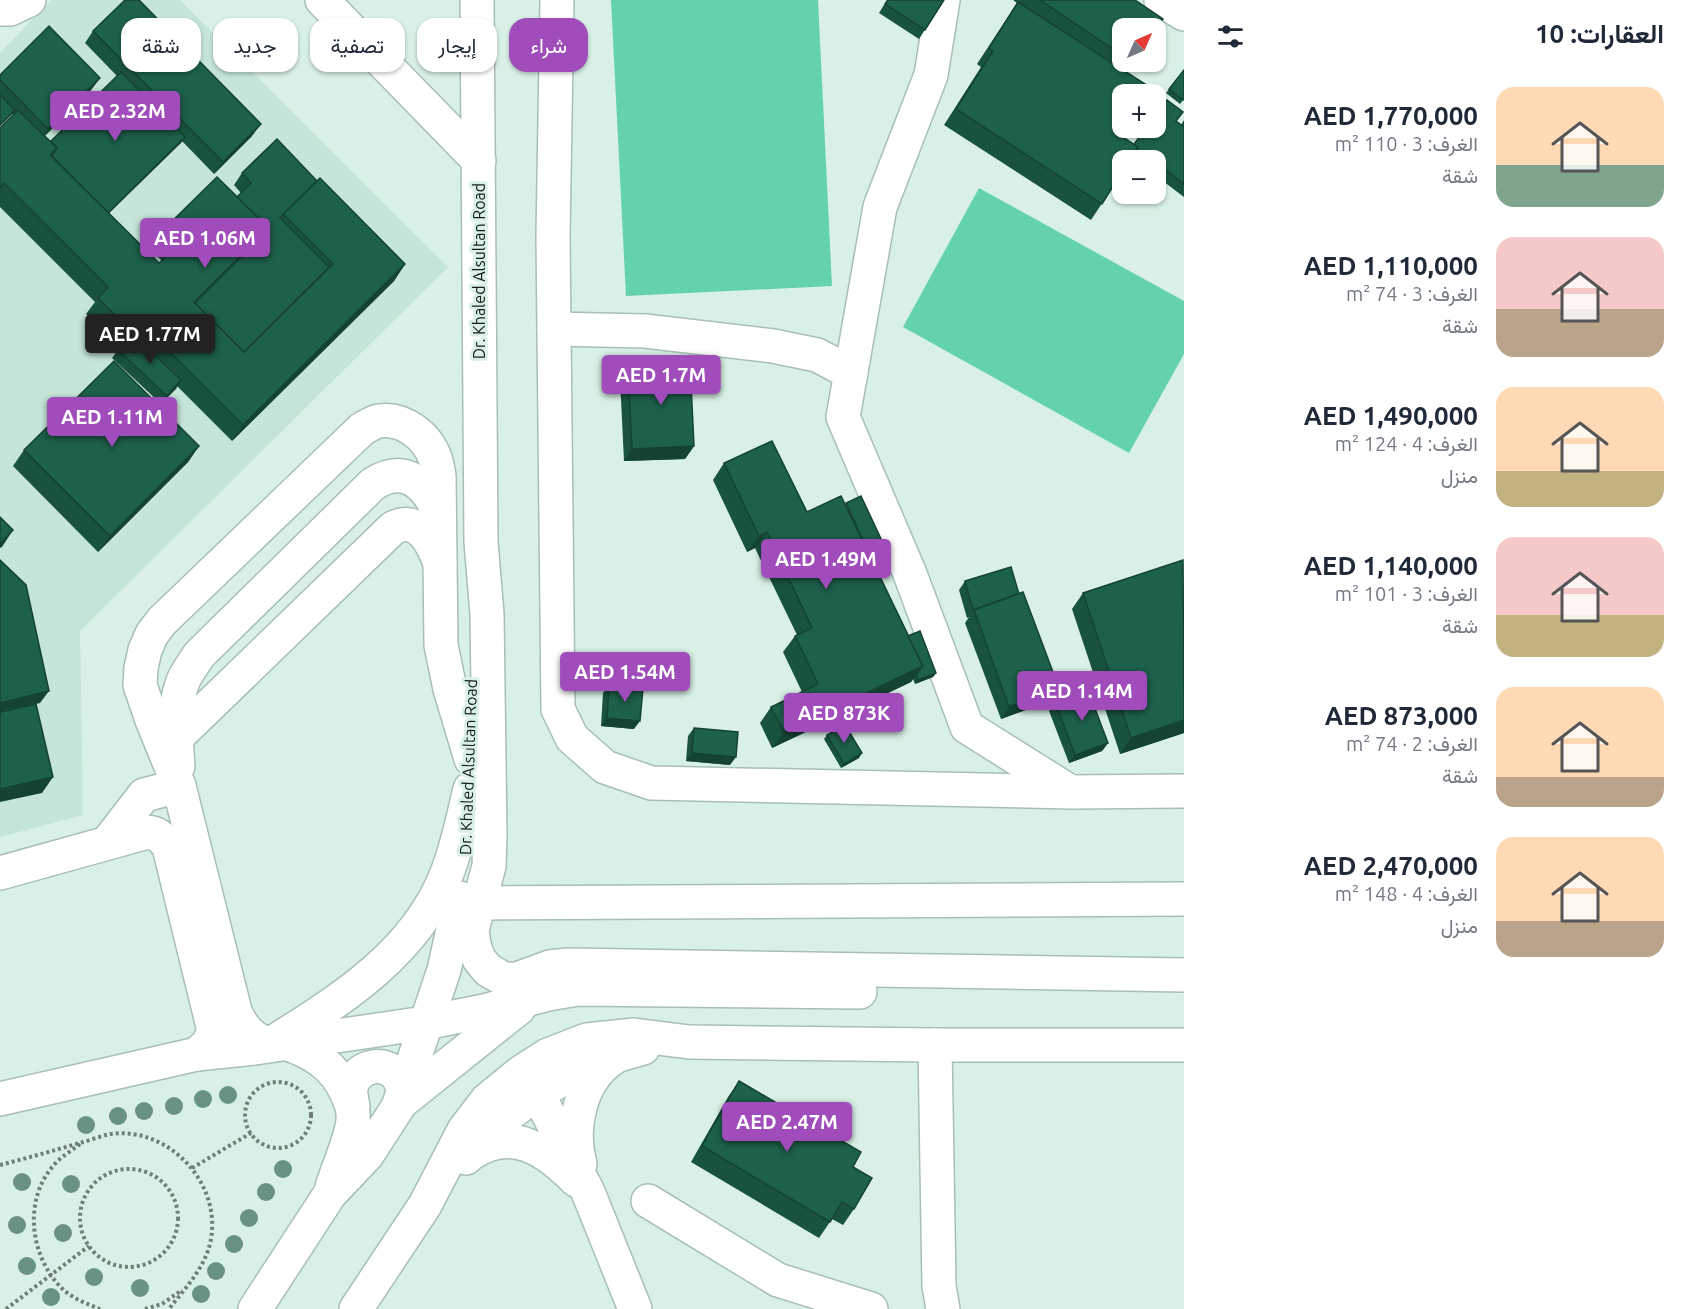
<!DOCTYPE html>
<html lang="ar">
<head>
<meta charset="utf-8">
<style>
	body { margin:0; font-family:Ubuntu,Vazirmatn,sans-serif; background:#f6f6f7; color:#1f2937; direction:rtl; height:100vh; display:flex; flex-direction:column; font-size:22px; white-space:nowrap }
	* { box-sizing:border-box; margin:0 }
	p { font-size:20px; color:#747a83 }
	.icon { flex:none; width:33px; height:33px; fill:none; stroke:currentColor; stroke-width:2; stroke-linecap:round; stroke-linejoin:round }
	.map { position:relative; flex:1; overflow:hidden; direction:ltr }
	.sheet { display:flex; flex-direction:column; background:#fff; width:510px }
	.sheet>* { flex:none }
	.top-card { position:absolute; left:18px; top:18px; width:570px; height:54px; direction:rtl; display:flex; gap:12px }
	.needle { width:39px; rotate:45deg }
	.fabs { position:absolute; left:1112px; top:18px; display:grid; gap:12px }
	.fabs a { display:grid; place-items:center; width:54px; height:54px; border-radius:12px; background:#fff; box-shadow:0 2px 4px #0004; font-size:30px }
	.price { position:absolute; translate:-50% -51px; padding:0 14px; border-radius:6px; background:#a04cba; color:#fff; font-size:20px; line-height:39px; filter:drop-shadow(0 2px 3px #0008) }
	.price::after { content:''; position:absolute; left:50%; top:36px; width:18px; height:14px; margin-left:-9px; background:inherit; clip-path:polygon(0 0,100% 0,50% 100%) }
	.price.active { background:#222; color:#fff }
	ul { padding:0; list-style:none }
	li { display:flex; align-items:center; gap:18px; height:150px; padding:0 30px }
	li span { display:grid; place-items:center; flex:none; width:168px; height:120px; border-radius:18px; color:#555 }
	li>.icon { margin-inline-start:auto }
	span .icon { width:72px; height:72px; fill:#fffc; stroke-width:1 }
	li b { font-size:26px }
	h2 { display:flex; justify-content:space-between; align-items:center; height:72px; padding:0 30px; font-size:26px }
	.chip { padding:0 21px; border-radius:18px; background:#fff; box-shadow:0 2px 4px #0004; font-size:21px; line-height:54px }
	.chip.active { background:#a04cba; color:#fff }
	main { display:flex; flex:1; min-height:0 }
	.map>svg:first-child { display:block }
	.built { fill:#c5e5d8 }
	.green { fill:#64d3ac }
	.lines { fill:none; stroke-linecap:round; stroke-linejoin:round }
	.minor-casing { stroke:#a8bfb5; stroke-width:36 }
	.path { stroke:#6f7f78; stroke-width:4; stroke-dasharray:3 3; stroke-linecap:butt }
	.minor { stroke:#fff; stroke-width:33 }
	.tree { fill:#6a9284 }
	.wall { fill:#195340 }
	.shaded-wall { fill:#144334 }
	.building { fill:#1d604b; stroke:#144334; stroke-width:1.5 }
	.labels { text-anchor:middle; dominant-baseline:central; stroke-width:6; stroke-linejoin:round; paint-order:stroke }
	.street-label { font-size:16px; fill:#131c18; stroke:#d8f0e5 }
</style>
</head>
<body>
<main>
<section class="sheet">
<h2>العقارات: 10<svg class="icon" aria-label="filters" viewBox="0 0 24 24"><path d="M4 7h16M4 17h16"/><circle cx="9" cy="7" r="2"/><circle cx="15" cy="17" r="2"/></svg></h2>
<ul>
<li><span style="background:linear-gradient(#ffd9b3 65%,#7fa58c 0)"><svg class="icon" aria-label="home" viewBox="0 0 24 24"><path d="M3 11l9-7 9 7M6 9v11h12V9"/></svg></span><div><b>AED 1,770,000</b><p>الغرف: 3 · 110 m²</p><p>شقة</p></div></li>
<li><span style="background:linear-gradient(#f6c9c9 60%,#b9a48a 0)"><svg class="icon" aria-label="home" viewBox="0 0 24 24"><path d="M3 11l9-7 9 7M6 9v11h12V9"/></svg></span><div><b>AED 1,110,000</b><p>الغرف: 3 · 74 m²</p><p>شقة</p></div></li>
<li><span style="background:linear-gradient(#ffd9b3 70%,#c2b280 0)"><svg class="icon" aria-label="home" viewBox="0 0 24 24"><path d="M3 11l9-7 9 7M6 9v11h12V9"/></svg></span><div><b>AED 1,490,000</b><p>الغرف: 4 · 124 m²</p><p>منزل</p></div></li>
<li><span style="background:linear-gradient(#f6c9c9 65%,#c2b280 0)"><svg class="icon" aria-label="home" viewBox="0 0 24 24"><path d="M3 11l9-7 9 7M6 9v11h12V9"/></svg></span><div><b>AED 1,140,000</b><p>الغرف: 3 · 101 m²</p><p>شقة</p></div></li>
<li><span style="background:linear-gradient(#ffd9b3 75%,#b9a48a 0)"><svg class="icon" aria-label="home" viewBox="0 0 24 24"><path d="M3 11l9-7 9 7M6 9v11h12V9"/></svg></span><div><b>AED 873,000</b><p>الغرف: 2 · 74 m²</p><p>شقة</p></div></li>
<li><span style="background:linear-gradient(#ffd9b3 70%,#b9a48a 0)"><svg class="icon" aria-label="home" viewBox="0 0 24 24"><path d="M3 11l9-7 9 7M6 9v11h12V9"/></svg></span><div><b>AED 2,470,000</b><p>الغرف: 4 · 148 m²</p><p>منزل</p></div></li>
</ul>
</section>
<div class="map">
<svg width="1184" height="1309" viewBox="0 0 1184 1309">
	<rect width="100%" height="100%" fill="#d8f0e5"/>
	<path class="built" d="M51,0h129l268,267 -368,364 3,184 -83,22v-784z"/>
	<g class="green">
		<path d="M611,0h207l14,286 -206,10z"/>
		<path d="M979,188l205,113v53l-55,99 -226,-126z"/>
	</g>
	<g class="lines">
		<defs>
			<g id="minor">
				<path d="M322,0l157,161"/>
				<path d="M477,0l4,542 6,72 3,222 -1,30 -17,64 2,15 5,14 9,11 16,9h13l33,-12 18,-2 616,10"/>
				<path d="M557,0l-4,236 5,473 14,29 33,29 46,16 420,9 113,-1"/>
				<path d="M943,0l-12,75 -51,132 -37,210 67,157 57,153 102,64"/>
				<path d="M1161,0l23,14"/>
				<path d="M0,9h10l19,-9"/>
				<path d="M554,329l91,2 128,15 44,9 34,18"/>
				<path d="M176,738l217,-210c26,-13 39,14 47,35"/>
				<path d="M178,766c-2,-26 -5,-57 4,-82 3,-10 11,-19 17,-29l174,-171c32,-20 52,-1 66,28"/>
				<path d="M470,789c-7,28 -12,56 -23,84 -31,81 -108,128 -178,172 -18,-7 -27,-17 -34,-34l-56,-225 -27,-66 -12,-35 1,-17 4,-18 7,-16 10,-13 200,-192c5,-3 12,-7 17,-8 24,-4 48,15 56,37 2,5 3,12 4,18l2,169 9,44 21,70"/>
				<path d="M107,843l37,-48 35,-9"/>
				<path d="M0,873l144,-40c12,-2 18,4 25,14l45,184 -6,13 -11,10"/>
				<path d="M480,903l704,-4"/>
				<path d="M285,1043c28,9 50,23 62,51 4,9 7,16 6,27 -2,18 -15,47 -21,66"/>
				<path d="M935,1045l4,241 4,23"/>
				<path d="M537,1072l-2,7 3,15 50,98 47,117"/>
				<path d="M0,1099l197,-45 58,-6 170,-25 59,-12 64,-17 30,-5 282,3"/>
				<path d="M399,1104l120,-96"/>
				<path d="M353,1107c-1,-7 -3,-14 -2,-20 4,-17 25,-26 39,-17 8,4 11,12 14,20"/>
				<path d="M472,1153c40,-27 74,-3 104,27"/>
				<path d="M466,1158c8,-9 15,-19 24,-27 42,-40 98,-69 153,-83"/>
				<path d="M580,1164c-10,-36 0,-83 32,-105"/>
				<path d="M648,1201l130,79 93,29"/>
				<path d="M255,1309l75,-115 37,-39 31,-48 46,-137 16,-72"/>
				<path d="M356,1309l69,-104 39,-75 23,-30 33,-27 28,-18 39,-15 47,-5 55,7 246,3h249"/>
			</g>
		</defs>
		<use href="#minor" class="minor-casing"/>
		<g class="path">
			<circle cx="278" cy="1115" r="33"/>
			<path d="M80,1144c-6,5 -13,9 -19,14 -37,32 -34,90 -4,125 11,14 28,20 43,26"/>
			<path d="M0,1165c27,-7 53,-14 79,-22 10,-2 21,-7 31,-9 58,-8 111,48 101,105 -5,28 -25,48 -42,70"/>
			<path d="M192,1168l59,-35"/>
			<circle cx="129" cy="1218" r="49"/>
			<path d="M6,1309l83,-63"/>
			<path d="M145,1309l17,-5 20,-14"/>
		</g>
		<use href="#minor" class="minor"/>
	</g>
	<g class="tree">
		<circle cx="228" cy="1095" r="9"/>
		<circle cx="203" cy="1099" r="9"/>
		<circle cx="174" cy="1106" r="9"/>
		<circle cx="144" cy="1111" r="9"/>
		<circle cx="118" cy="1116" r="9"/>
		<circle cx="86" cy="1125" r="9"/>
		<circle cx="283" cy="1169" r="9"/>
		<circle cx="22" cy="1182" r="9"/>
		<circle cx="71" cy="1184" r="9"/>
		<circle cx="266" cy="1192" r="9"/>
		<circle cx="249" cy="1218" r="9"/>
		<circle cx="17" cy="1225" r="9"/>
		<circle cx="63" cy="1233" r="9"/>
		<circle cx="234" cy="1244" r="9"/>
		<circle cx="27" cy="1266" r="9"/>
		<circle cx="216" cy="1271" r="9"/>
		<circle cx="94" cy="1277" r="9"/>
		<circle cx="140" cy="1288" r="9"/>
		<circle cx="201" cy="1294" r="9"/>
		<circle cx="51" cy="1297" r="9"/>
	</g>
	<g class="wall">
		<path d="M887,0h57l-25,39 -40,-26z"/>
		<path d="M1013,0h122l-13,28v34h12l-7,10 -9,62 16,10 42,-23 5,4 3,-5v77l-29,-22v-15h-20l-3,-2 -41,62 -147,-95 37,-58 -4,-3 40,-61z"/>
		<path d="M93,31l159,105 -38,38 -32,-33 -73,72 50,50 3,-2 -12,-12 11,-17 76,-35 4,-4 -7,-8 8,-12 75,8 88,83 -11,17 -162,160 -55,-55 -16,18 -49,-46 6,-8 11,-12 -5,-5 -9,9 -29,-28 9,-12 -95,-95v-79l13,-13 -1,-1 -12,12v-51l100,3 -9,12 -46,46 6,5 66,-65 -32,-33z"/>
		<path d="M1184,70v29l-4,5 -14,-11z"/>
		<path d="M628,367l66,79 -9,13 -61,2 -4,-82z"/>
		<path d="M199,446l-11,16 -90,90 -85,-86 11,-16z"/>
		<path d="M724,463l83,49 38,-8 39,62 -7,4 31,66 28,37 -3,4 -18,7 -2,-5 -2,3 -139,66 -12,-25 11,-16 31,-15 -19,-40 12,-16 2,-1 -42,-87 -8,4 -34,-72z"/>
		<path d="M965,581l85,120 -49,18 -36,-96 4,-6 -2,1 -8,-28z"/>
		<path d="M1083,593l101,140 -64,21 -48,-145z"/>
		<path d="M609,685l25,44 -33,-3 2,-33z"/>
		<path d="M1055,702l53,41 -6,8 -33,12 -20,-52z"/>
		<path d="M694,728l36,37 -44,-4 2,-25z"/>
		<path d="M827,735l32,23 -18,10 -17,-29z"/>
		<path d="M739,1081l115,128 -11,16 -11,-6 -13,19 -128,-76 37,-65z"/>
	</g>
	<g class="shaded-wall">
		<path d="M100,78l-9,12 -52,51 9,-12z"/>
		<path d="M261,124l-9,12 -38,38 9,-12z"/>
		<path d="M185,137l-3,5 -81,79 3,-5z"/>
		<path d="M405,264l-11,17 -162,160 11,-16z"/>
		<path d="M135,317l-11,16 -9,9 11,-16z"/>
		<path d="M181,380l-5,9 -15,15 6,-8z"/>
		<path d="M199,446l-11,16 -90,90 12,-16z"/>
		<path d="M694,446l-9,13 -61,2 8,-12z"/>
		<path d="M13,530l-11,17 -2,1v-4z"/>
		<path d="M767,532l-12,16 -8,4 12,-16z"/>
		<path d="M890,558l-6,8 -16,8 6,-9z"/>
		<path d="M923,666l-12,16 -139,66 12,-16z"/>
		<path d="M936,673l-3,4 -18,7 3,-4z"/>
		<path d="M1059,688l-9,13 -49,18 8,-12z"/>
		<path d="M49,691l-9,12 -40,10v-10z"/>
		<path d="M607,718l33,3 -6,8 -33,-3z"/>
		<path d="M1184,720v13l-64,21 11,-16z"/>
		<path d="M1108,743l-6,8 -33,12 6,-8z"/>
		<path d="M692,753l44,4 -6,8 -44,-4z"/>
		<path d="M862,753l-3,5 -18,10 3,-4z"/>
		<path d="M53,777l-11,16 -42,9v-13z"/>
	</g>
	<g class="building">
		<path d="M125,0h14l122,124 -38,38 -130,-131z"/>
		<path d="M888,0h56l-19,30 -40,-26z"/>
		<path d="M1040,0h95l28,19 -8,12v-3h-33v27z"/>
		<path d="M1018,2l130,84 -5,8h-21v33l-4,7 20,13 -8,13h-8v12l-20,32 -146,-95 37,-58 -4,-3z"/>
		<path d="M49,26l51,52 -52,51 -48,-49v-5z"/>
		<path d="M1184,70v29l-1,1 -14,-11z"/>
		<path d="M121,72l64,65 -77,76 -56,-57 5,-8 -6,-7z"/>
		<path d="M0,95l15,15 -15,15z"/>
		<path d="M1167,100l16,12 -7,9 8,6v57l-29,-22v-2h-3l-15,-11 1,-2 -4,-3 12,-16h9v-12z"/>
		<path d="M18,110l39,38 -7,7 109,108 17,-15 -15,-16 56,-55 52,51 -75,74 50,50 89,-88 -50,-50 37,-36 85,86 -162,161 -108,-108 -9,9 -28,-28 10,-11 -104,-104 -4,5v-60z"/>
		<path d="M277,139l40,42 -34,33 -3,4 49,49 -85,85 -49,-49 71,-71 3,-4 -32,-31 14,-14 -9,-10z"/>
		<path d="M133,334l48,46 -14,16 -49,-46z"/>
		<path d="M114,361l85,85 -89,90 -86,-86z"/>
		<path d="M690,364l4,82 -62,3 -4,-82z"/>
		<path d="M772,441l35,71 34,-16 82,170 -139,66 -13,-25 47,-23 -23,-48 17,-8 -45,-96 -8,4 -35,-73z"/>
		<path d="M861,496l29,62 -16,7 -28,-62z"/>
		<path d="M0,517l13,13 -13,14z"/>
		<path d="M0,560l26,25 23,106 -49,12z"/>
		<path d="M1183,560l1,160 -53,18 -48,-145z"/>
		<path d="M1011,567l8,27 -46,16 -8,-29z"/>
		<path d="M1023,592l36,96 -50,19 -35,-97z"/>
		<path d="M920,631l16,42 -18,7 -2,-5 7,-9 -15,-30z"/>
		<path d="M609,685l34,3 -3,33 -33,-3z"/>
		<path d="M1088,690l20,53 -33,12 -20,-53z"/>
		<path d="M36,704l17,73 -53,12v-77z"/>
		<path d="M12,707l1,2 -13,3v-2z"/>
		<path d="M845,725l17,28 -18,11 -17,-29z"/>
		<path d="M694,728l44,4 -2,25 -44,-4z"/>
		<path d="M739,1081l122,71 -8,15 19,11 -18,31 -12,-7 -12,20 -128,-76z"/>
	</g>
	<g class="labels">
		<g class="street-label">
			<text transform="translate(479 271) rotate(-90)">Dr. Khaled Alsultan Road</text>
			<text transform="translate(468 767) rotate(-88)">Dr. Khaled Alsultan Road</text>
		</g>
	</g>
</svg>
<div class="fabs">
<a><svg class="needle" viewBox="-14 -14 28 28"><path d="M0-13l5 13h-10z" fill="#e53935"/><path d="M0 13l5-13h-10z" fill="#747a83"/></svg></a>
<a>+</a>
<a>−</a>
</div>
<b class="price" style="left:115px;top:142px">AED 2.32M</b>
<b class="price" style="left:205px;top:269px">AED 1.06M</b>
<b class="price active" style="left:150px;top:365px">AED 1.77M</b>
<b class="price" style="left:661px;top:406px">AED 1.7M</b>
<b class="price" style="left:112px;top:448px">AED 1.11M</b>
<b class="price" style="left:826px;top:590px">AED 1.49M</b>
<b class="price" style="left:625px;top:703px">AED 1.54M</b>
<b class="price" style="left:1082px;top:722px">AED 1.14M</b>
<b class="price" style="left:844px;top:744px">AED 873K</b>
<b class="price" style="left:787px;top:1153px">AED 2.47M</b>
<div class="top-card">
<a class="chip active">شراء</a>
<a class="chip">إيجار</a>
<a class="chip">تصفية</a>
<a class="chip">جديد</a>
<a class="chip">شقة</a>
</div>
</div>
</main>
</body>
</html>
